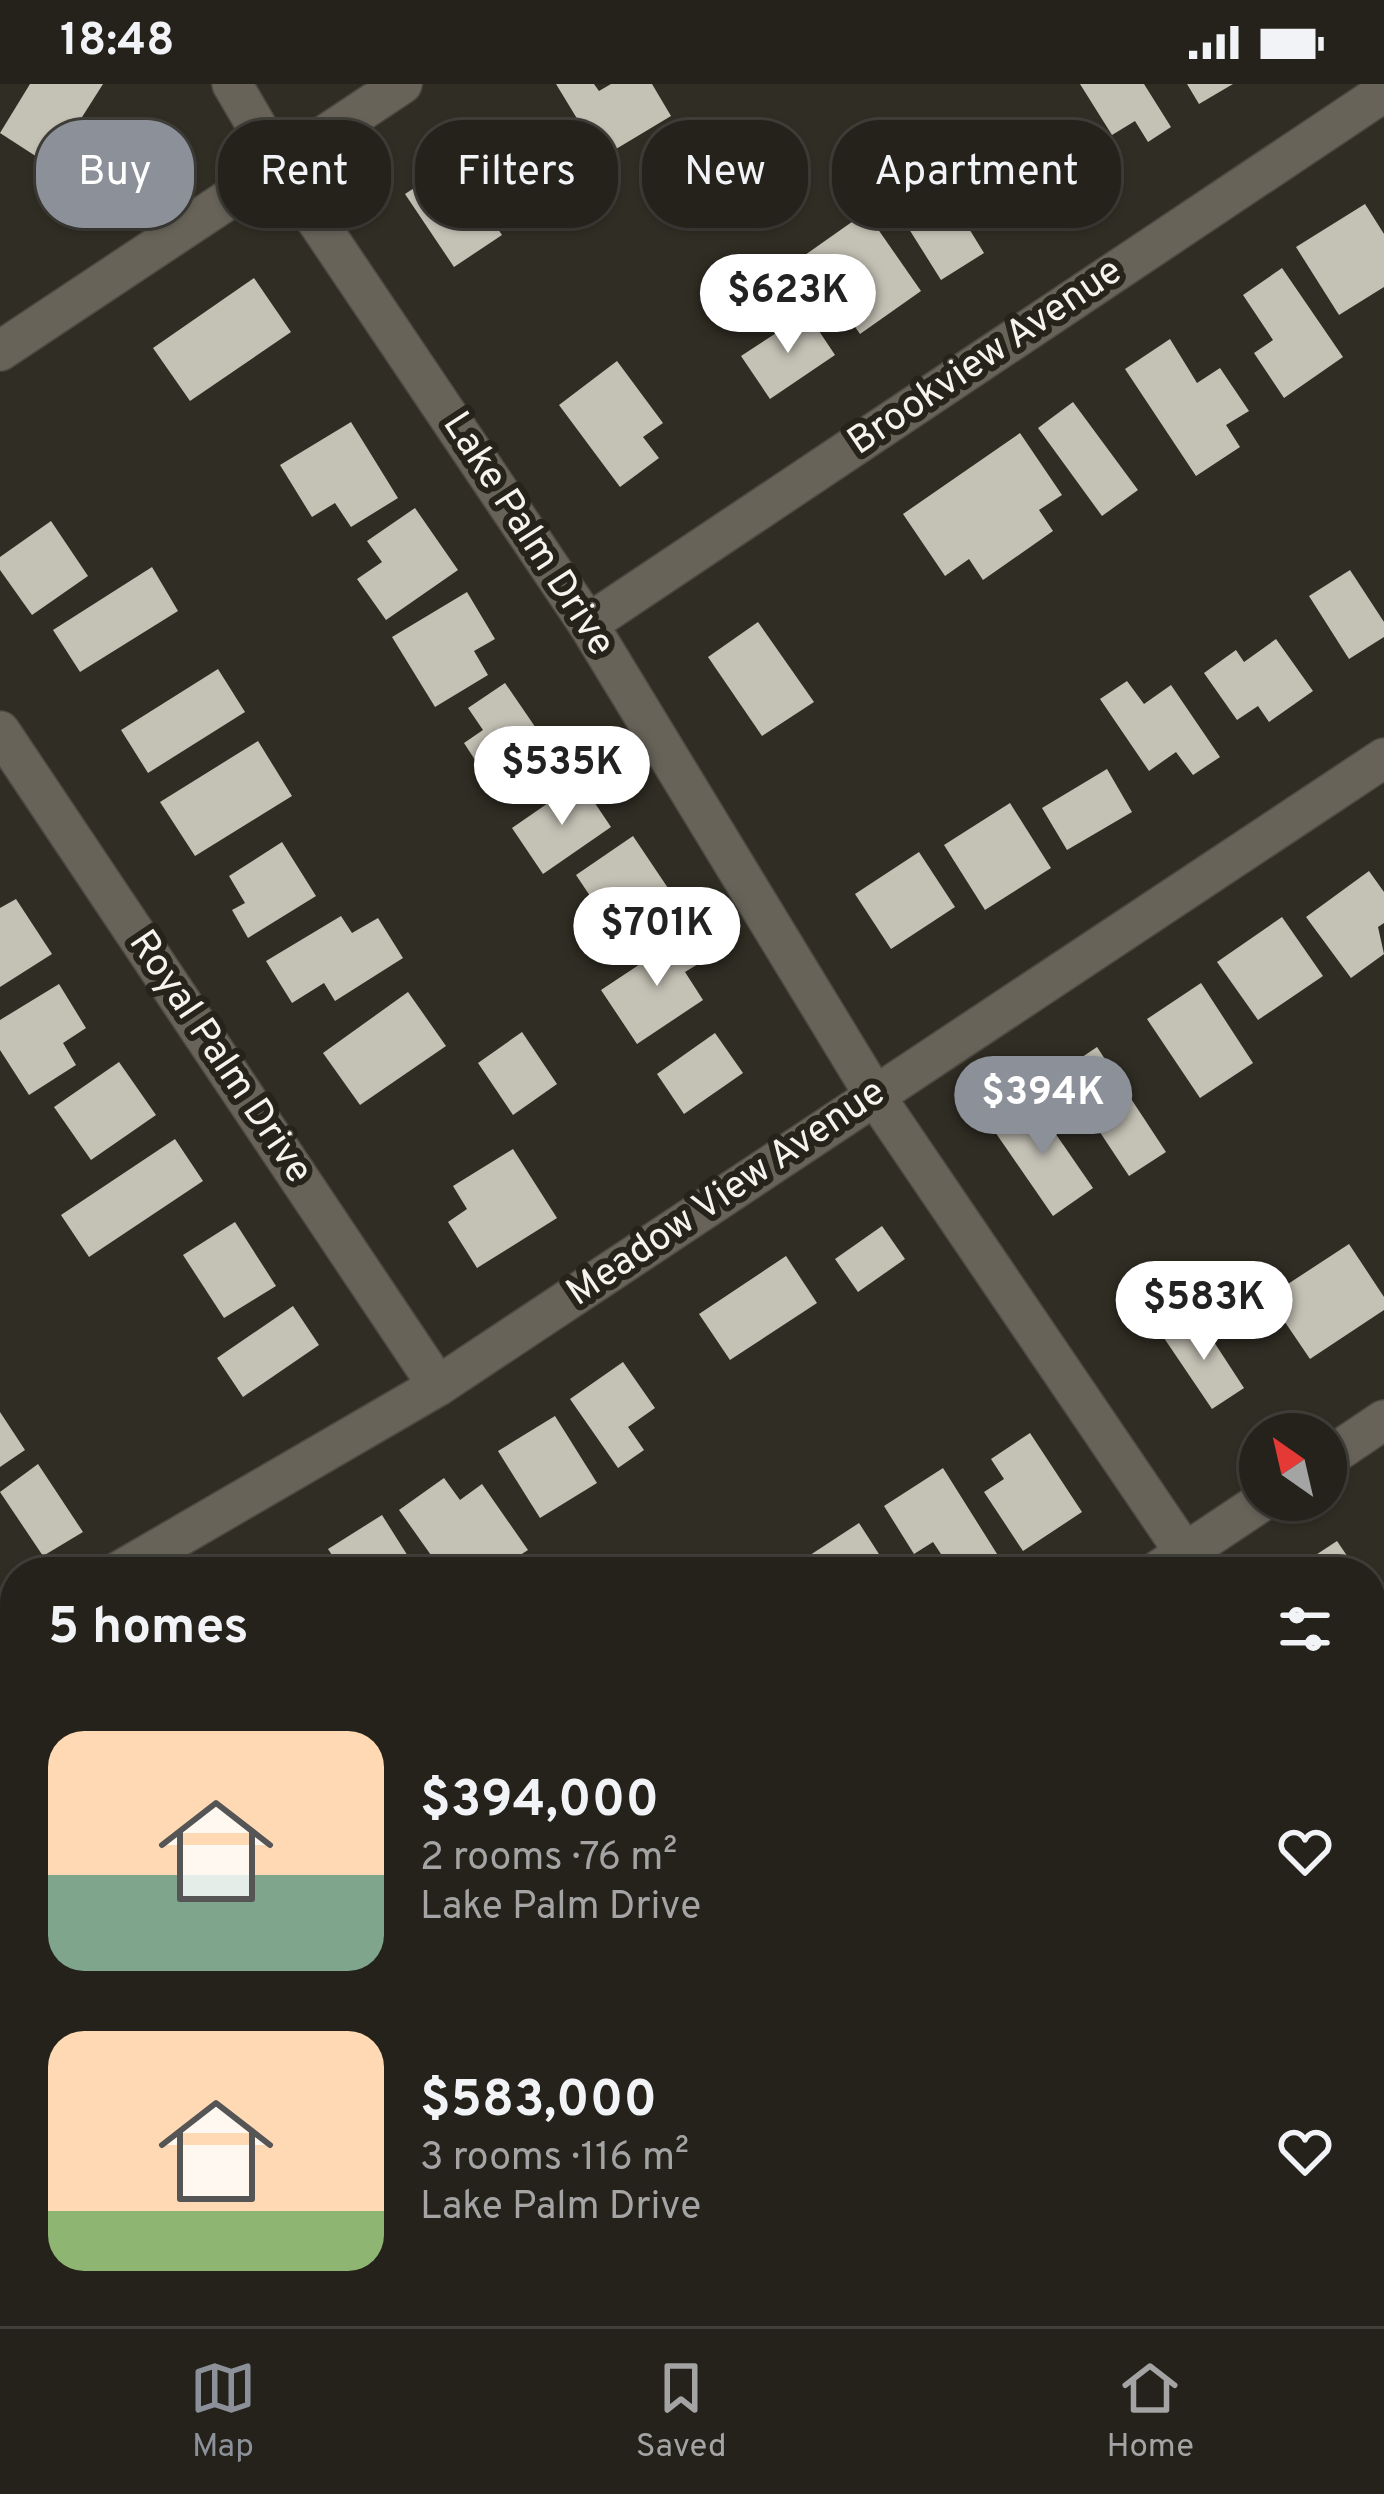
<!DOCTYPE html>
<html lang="en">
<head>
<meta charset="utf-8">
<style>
	body { margin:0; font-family:Overpass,sans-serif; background:#2c2a24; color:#f1f3f6; height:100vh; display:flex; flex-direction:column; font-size:45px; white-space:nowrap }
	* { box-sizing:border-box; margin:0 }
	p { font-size:39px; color:#a3a4a3 }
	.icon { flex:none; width:66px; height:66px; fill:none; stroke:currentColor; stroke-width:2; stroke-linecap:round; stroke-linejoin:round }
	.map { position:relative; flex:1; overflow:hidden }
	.side { position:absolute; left:0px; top:1473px; width:1386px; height:771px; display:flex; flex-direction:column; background:#24221b; border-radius:48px 48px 0 0; box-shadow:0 3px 9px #0004,0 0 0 3px #413f3a }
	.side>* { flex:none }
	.guide { position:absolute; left:36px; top:36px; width:1314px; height:108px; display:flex; gap:24px }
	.needle { width:78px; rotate:326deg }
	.tools { position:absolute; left:1239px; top:1329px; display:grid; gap:24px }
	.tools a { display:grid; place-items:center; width:108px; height:108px; border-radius:50%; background:#24221b; box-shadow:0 3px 9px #0004,0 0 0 3px #413f3a; font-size:60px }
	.price { position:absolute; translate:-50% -102px; padding:0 27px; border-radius:42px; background:#fff; color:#222; font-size:39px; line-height:78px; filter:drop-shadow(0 3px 6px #0008) }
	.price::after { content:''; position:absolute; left:50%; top:72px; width:36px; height:27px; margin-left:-18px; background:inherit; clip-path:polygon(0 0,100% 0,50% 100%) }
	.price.on { background:#8c9099; color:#fff }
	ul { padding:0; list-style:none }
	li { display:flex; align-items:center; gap:36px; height:300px; padding:0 48px }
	li span { display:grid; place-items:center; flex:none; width:336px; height:240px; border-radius:36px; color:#555 }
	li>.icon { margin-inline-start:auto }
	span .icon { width:144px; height:144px; fill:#fffc; stroke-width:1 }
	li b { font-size:51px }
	h2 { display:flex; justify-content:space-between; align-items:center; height:144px; padding:0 48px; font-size:51px }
	.tag { padding:0 42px; border-radius:48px; background:#24221b; box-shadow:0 3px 9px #0004,0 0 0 3px #413f3a; font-size:42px; line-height:108px }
	.tag.on { background:#8c9099; color:#fff }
	.status { display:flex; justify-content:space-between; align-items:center; height:84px; padding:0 60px; background:#24221b; direction:ltr }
	.status svg { height:33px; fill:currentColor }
	.dock { display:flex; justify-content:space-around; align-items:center; height:168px; border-top:3px solid #413f3a; background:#24221b; font-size:33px; color:#a3a4a3 }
	.dock a { display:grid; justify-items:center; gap:6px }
	.dock .on { color:#8c9099 }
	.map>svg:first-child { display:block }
	.building { fill:#c4c1b5 }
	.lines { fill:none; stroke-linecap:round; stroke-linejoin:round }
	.minor-casing { stroke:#4d4a43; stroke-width:42 }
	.minor { stroke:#676359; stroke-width:39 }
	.labels { text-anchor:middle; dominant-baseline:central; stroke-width:12; stroke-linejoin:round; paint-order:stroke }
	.street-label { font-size:39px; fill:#f5f3ed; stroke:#26231a }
</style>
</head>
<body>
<div class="status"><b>18:48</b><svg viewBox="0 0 49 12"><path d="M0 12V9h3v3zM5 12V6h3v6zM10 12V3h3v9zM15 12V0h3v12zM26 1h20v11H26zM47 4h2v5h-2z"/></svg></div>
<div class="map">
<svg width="1384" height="2242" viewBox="0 0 1384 2242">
	<rect width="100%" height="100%" fill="#302d24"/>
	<g class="building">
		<path d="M30,0h73l-52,82 -51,-33z"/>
		<path d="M556,0h38l5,7 12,-7h41l19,32 -70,42z"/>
		<path d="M1080,0h64l27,43 -23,15 -13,-21 -23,14z"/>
		<path d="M1187,0h46l-34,20z"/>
		<path d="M509,33l57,81 -42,29 -56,-81z"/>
		<path d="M1065,37l33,50 -71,45 -33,-50z"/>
		<path d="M957,77l33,52 -22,14 16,26 -43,27 -49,-78z"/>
		<path d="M454,78l48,73 -48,32 -49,-73z"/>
		<path d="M1365,120l19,30v53l-45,28 -43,-68z"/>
		<path d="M866,128l55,79 -61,43 -55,-79z"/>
		<path d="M1282,184l61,89 -59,41 -30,-45 19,-13 -30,-45z"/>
		<path d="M254,194l37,54 -101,69 -37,-53z"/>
		<path d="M807,229l28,42 -65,44 -29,-43z"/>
		<path d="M1170,255l27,44 23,-15 29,43 -23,14 14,22 -44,29 -71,-107z"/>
		<path d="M617,277l46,62 -20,14 16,21 -39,29 -61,-82z"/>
		<path d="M1073,318l65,88 -36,26 -64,-88z"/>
		<path d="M351,338l47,76 -47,29 -16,-24 -23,14 -32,-52z"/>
		<path d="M1020,349l42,62 -23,15 14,21 -70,49 -14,-21 -24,17 -42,-62z"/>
		<path d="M415,424l43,62 -72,50 -29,-41 25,-17 -15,-21z"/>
		<path d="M51,437l37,55 -56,39 -32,-45v-13z"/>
		<path d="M152,483l26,44 -98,61 -27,-42z"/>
		<path d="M1350,486l34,52v15l-35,22 -40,-63z"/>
		<path d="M467,508l28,47 -21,12 14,24 -53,32 -43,-70z"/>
		<path d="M758,538l56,80 -52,34 -54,-79z"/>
		<path d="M1276,555l37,52 -44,31 -11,-16 -21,14 -33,-47 32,-23 8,12z"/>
		<path d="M218,585l27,43 -97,61 -27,-43z"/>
		<path d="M1127,597l17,23 27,-19 49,72 -27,18 -17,-23 -27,19 -49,-72z"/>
		<path d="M505,599l46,67 -57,39 -30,-46 19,-13 -15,-22z"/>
		<path d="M258,657l34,55 -97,60 -35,-54z"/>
		<path d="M1107,685l25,43 -65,38 -25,-42z"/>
		<path d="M580,697l31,46 -68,47 -31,-46z"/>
		<path d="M1010,719l41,65 -66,42 -41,-65z"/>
		<path d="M633,752l43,64 -57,39 -43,-64z"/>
		<path d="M282,758l34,54 -68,42 -16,-28 13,-7 -16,-27z"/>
		<path d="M919,768l36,55 -64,42 -36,-55z"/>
		<path d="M1369,787l15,21v31l-6,4 6,27 -33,24 -45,-61z"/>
		<path d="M16,815l36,55 -52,33v-79z"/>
		<path d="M341,832l11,17 26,-15 25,40 -68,43 -11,-18 -32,20 -26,-42z"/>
		<path d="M1282,833l41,59 -65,44 -41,-58z"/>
		<path d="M690,847l18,27 -23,14 18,28 -66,44 -36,-54z"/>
		<path d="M1201,899l52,80 -53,35 -53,-79z"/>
		<path d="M59,900l27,44 -23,15 13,22 -47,30 -29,-45v-30z"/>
		<path d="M408,908l38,54 -86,59 -37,-52z"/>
		<path d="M522,948l35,52 -44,31 -35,-52z"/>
		<path d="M715,949l28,40 -59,41 -27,-40z"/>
		<path d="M1097,963l69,105 -37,24 -69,-104z"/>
		<path d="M119,978l37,53 -65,45 -37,-53z"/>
		<path d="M1033,1017l60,87 -40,28 -60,-87z"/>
		<path d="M175,1055l28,42 -114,76 -28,-42z"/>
		<path d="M513,1065l44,69 -80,50 -29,-46 19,-13 -14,-23z"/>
		<path d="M235,1138l41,64 -52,32 -41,-63z"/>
		<path d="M882,1142l23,33 -47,33 -23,-33z"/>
		<path d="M1349,1160l35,53v13l-74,49 -42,-62z"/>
		<path d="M786,1172l31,47 -87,57 -31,-46z"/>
		<path d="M293,1222l26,39 -76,52 -26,-39z"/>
		<path d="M1197,1232l47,72 -32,21 -48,-71z"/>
		<path d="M623,1278l32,46 -27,19 16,23 -26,18 -48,-69z"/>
		<path d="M0,1328l25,38 -25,17z"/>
		<path d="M555,1332l42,67 -57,35 -42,-67z"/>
		<path d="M1030,1349l52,79 -59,39 -39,-59 20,-13 -13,-20z"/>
		<path d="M38,1380l45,68 -40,24 -43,-64z"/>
		<path d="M943,1384l61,97 -11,7h-40l-20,-30 -19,12 -30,-48z"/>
		<path d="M444,1394l16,22 22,-16 46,66 -23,15 5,7h-67l-44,-62z"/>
		<path d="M382,1431l36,57h-75l-15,-23z"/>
		<path d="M859,1439l29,45 -80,4 -7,-11z"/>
		<path d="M1337,1457l21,31h-60l-2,-4z"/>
		<path d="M1371,1507l13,19v10l-13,9z"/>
		<path d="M0,1645l15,19v77l-11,8z"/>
		<path d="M7,1835l8,10v52l-15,-20v-37z"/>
		<path d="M10,2026l5,7v40l-15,10v-50z"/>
		<path d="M1384,2094v71l-13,-22v-41z"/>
		<path d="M15,2137v32l-15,-22z"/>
		<path d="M1371,2194l13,20v28h-80l-9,-13h76z"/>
		<path d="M41,2229h65l-19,13h-37z"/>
		<path d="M298,2229h11l8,13h-38z"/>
		<path d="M445,2229h56l8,13h-85z"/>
		<path d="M597,2229h39l8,13h-58l-3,-4z"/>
		<path d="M823,2229h48l-23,13h-17z"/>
		<path d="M1215,2229h56l9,13h-56z"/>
	</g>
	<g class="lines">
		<defs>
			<g id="minor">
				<path d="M232,0l48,82 308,458 287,472 323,476"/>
				<path d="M0,267l402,-267"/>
				<path d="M588,540l796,-532"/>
				<path d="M0,647l438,655"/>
				<path d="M1326,1375l58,-39"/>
				<path d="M118,1488l320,-186 946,-628"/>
				<path d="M1156,1488l108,-72"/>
				<path d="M0,1564l15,-10"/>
				<path d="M1371,1747l13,20"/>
				<path d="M1371,1999l13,-8"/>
				<path d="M1005,2242l20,-13"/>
			</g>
		</defs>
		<use href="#minor" class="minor-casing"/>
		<use href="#minor" class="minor"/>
	</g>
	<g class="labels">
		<g class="street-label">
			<text transform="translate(986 274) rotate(-34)">Brookview Avenue</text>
			<text transform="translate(527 451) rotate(57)">Lake Palm Drive</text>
			<text transform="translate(219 974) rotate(56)">Royal Palm Drive</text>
			<text transform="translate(727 1110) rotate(-34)">Meadow View Avenue</text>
		</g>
	</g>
</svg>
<div class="tools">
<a><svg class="needle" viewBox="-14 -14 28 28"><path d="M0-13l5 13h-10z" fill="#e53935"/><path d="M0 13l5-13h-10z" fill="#a3a4a3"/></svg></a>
</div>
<b class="price" style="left:788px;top:272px">$623K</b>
<b class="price" style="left:562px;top:744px">$535K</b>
<b class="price" style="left:657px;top:905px">$701K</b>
<b class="price on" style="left:1043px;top:1074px">$394K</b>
<b class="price" style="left:1204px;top:1279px">$583K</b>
<div class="guide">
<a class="tag on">Buy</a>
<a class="tag">Rent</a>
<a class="tag">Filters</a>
<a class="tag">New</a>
<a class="tag">Apartment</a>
</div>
<section class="side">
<h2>5 homes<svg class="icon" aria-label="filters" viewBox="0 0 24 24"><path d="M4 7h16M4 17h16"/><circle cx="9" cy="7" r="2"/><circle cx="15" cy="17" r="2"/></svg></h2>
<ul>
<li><span style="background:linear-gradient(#ffd9b3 60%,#7fa58c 0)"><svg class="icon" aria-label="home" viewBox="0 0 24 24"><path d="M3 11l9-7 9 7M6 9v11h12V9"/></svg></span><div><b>$394,000</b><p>2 rooms · 76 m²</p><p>Lake Palm Drive</p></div><svg class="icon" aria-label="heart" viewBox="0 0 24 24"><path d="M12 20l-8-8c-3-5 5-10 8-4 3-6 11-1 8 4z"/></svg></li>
<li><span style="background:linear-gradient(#ffd9b3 75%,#8fb573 0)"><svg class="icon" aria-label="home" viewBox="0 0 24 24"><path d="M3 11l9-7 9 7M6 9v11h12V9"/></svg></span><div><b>$583,000</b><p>3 rooms · 116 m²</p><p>Lake Palm Drive</p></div><svg class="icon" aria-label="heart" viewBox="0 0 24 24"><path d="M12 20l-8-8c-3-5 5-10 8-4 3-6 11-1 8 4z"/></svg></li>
</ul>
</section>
</div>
<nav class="dock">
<a class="on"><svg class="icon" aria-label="map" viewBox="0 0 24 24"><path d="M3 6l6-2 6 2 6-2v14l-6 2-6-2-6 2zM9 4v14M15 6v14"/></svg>Map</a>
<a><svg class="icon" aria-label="saved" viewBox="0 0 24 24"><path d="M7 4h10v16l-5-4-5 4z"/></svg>Saved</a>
<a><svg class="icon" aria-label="home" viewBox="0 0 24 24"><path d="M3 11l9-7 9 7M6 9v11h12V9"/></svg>Home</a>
</nav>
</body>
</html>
